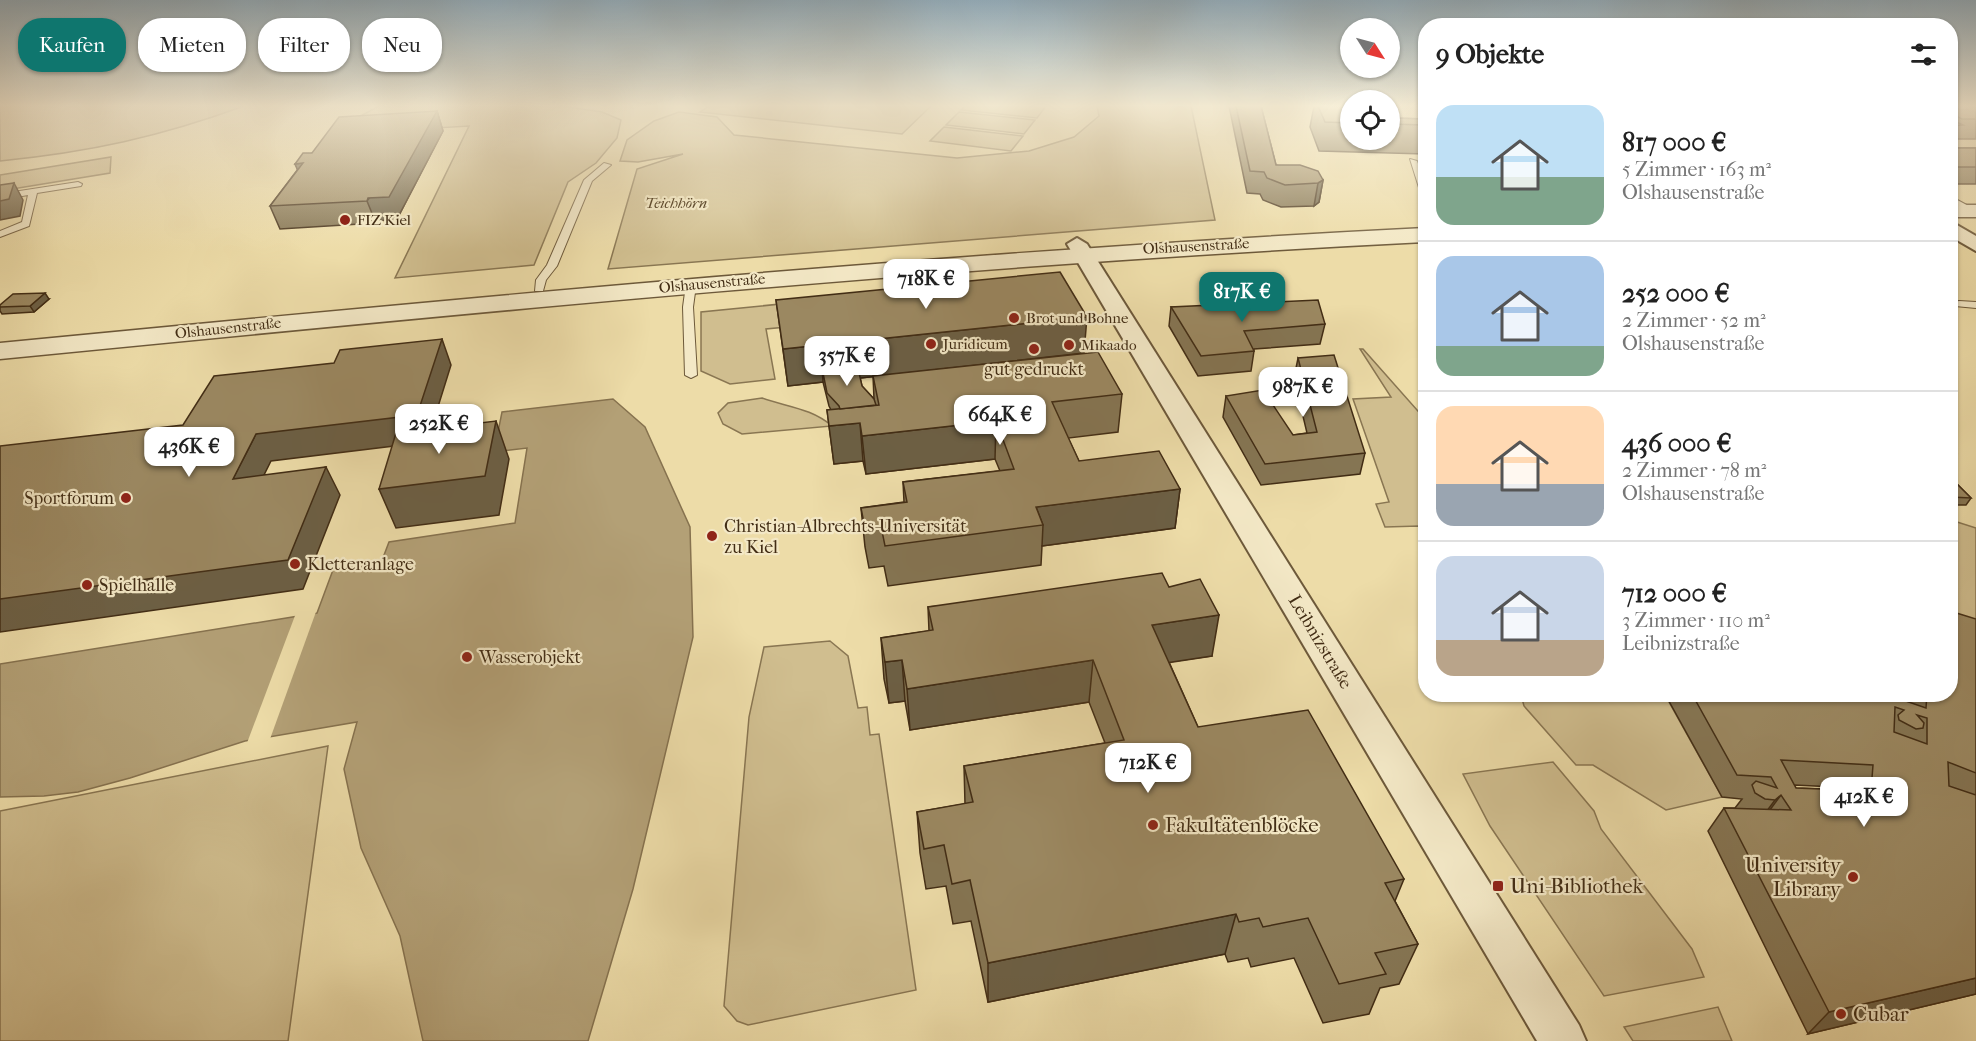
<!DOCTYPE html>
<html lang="de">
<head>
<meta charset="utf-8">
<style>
	body { margin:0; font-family:"IM FELL French Canon",serif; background:#f6f6f6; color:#222; height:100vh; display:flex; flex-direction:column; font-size:22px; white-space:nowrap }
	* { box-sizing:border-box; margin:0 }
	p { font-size:20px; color:#767676 }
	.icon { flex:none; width:33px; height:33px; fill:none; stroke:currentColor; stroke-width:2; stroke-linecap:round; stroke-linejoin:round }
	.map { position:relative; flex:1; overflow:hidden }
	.sheet { position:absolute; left:1418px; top:18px; width:540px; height:684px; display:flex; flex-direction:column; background:#fff; border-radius:24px; box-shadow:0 2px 4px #0004 }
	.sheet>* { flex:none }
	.hud { position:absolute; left:18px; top:18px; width:570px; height:54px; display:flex; gap:12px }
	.needle { width:39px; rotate:126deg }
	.tools { position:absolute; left:1340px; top:18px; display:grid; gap:12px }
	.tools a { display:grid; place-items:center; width:60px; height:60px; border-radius:50%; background:#fff; box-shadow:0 2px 4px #0004; font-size:30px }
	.price { position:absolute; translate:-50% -51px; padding:0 14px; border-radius:12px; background:#fff; color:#222; font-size:20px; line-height:39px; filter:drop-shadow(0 2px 3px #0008) }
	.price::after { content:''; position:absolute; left:50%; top:36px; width:18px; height:14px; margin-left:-9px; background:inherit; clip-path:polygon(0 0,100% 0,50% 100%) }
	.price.selected { background:#0f766e; color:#fff }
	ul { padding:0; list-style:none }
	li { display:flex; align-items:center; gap:18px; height:150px; padding:0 18px }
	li+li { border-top:2px solid #e0e0e0 }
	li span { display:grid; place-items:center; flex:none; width:168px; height:120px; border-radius:18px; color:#555 }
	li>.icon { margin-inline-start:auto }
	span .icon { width:72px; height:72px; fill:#fffc; stroke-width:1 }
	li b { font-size:26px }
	h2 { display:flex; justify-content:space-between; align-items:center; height:72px; padding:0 18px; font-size:26px }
	.tag { padding:0 21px; border-radius:24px; background:#fff; box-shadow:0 2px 4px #0004; font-size:21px; line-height:54px }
	.tag.selected { background:#0f766e; color:#fff }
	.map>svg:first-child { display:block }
	.green { fill:#d0be8f; stroke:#897652; stroke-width:1.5 }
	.water { fill:#b3a076; stroke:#86724f; stroke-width:1.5 }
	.pier { fill:#eddca8 }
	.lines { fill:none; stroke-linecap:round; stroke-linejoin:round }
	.service-casing { stroke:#6d593a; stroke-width:2 }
	.minor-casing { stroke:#6d593a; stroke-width:4 }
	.tertiary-casing { stroke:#6d593a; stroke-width:3 }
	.service { fill:#f3e8c6; fill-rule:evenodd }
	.minor { fill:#f3e8c6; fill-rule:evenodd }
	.tertiary { fill:#f3e8c6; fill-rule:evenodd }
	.wall { fill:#857553; stroke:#422d15; stroke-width:1.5; fill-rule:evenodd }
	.shaded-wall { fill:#6c5f44; stroke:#422d15; stroke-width:1.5 }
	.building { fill:#9b8861; stroke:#422d15; stroke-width:1.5; fill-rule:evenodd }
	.poi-dot { fill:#8f2418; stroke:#f3e8c6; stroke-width:2 }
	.labels { text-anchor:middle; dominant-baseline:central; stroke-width:4.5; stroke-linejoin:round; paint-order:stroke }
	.far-park-label { font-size:15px; font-style:italic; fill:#5e4a2d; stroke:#f3e8c6 }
	.far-poi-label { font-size:15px; fill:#422d15; stroke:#f3e8c6; text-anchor:start }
	.far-street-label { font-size:15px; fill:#422d15; stroke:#f3e8c6 }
	.poi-label { font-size:18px; fill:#422d15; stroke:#f3e8c6; text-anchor:start }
	.street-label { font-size:18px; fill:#422d15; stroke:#f3e8c6 }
	.near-poi-label { font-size:21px; fill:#422d15; stroke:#f3e8c6; text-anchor:start }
</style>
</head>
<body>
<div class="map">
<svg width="1976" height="1041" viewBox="0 0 1976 1041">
	<rect width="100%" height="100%" fill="#eddca8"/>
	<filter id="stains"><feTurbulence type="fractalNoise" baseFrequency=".00333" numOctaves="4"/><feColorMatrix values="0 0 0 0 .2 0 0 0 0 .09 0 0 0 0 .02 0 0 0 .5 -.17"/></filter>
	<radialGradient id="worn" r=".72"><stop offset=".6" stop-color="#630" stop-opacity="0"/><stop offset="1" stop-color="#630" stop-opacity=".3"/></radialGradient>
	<g class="green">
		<path d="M0,106h244c-85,31 -154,46 -244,55z"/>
		<path d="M379,106h182l41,6 19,8 -4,18 -21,25 -28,19 -34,83 -139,13 74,-152 -120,7 4,-13z"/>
		<path d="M709,106h222l-29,28 -202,-22z"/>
		<path d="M965,106h81l-9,12 -76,-8z"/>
		<path d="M1097,106h94l24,114 -607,49 29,-100 46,-15 -45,8 -18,-1 7,-21 27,-19 25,-9 38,5 17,18 223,23 72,-7 45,-14 25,-21z"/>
		<path d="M959,112l76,8 -11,14 -78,-9z"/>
		<path d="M944,127l79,9 -12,15 -81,-10z"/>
		<path d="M111,157l-1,16 -110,18v-16z"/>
		<path d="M940,288l-37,28 -137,13 9,50 -45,5 -29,-13v-59z"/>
		<path d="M1360,349h3l62,70v119l-6,-12 -34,1 -9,-23 13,-2 -36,-103 38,-2z"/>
		<path d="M762,398c25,9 49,10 70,28l-90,8 -19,-10 -5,-11 10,-10z"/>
		<path d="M1954,521l22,7v119l-26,-8v-117z"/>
		<path d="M830,641l18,15 10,52 9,-1 3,28 9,-1 37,256 -168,35 -11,-4 -13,-15 25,-289 15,-70z"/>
		<path d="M1521,695h144l57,102 -56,13 -73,-45h-17l-52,-59z"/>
		<path d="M328,746l-40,295h-288v-230z"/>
		<path d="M1553,762l41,49 7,18 91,120 12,28 -100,19 -114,-170 -27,-52z"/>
		<path d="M1718,1007l14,34h-99l-9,-14z"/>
	</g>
	<path class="water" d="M613,399l32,28 45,100 3,110 -60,252 -45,152h-165l-23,-105 -39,-88 -17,-79 13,-47 -112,19 -115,37 -52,14 -34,4 -44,1v-133l317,-51 16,-43 48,-7 8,-21 126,-19 12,-75 -33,4 8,-40z"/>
	<path class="pier" d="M317,609l-47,130 -23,4 49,-130z"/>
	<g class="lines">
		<defs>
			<g id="service">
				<path d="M1410,159l7,2 8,22v14l-4,-3z"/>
				<path d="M604,163l7,2 -19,16 -35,85 -11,14 -3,11h-8l1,-11 11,-15 37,-85z"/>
				<path d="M78,182l4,2 -1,2 -44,7 -8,33 -29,11v-6l22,-9 6,-27 -28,5v-6z"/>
				<path d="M1950,196l24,13 1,2 -7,2 -18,-10z"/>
				<path d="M691,282l5,3 -3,22 4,68 -6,3 -6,-3 -2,-68 3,-22z"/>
				<path d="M1959,301l17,1v6l-21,-2v-4z"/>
			</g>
			<g id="minor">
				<path d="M1950,221l26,15v15l-26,-15z"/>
				<path d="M1077,238l10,6 492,781 7,16h-49l-470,-797z"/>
			</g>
			<g id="tertiary">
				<rect x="1950" y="205" width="26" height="12"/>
				<path d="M1425,228v14c-476,24 -950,70 -1425,117v-16c475,-46 949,-91 1425,-115z"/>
			</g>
		</defs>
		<use href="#service" class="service-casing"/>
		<use href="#minor" class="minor-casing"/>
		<use href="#tertiary" class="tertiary-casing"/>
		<use href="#service" class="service"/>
		<use href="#minor" class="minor"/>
		<use href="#tertiary" class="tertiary"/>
	</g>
	<g class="wall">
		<path d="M1229,106h32l15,59 47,15 -4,22 -5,4 -33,1 -18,-7 -3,-6 -13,-1z"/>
		<path d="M1314,106h36v34h39v-29l4,7 32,1v35l-106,-3 -9,-24z"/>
		<path d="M1950,106l26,13v20h-21l-1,2h-4z"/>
		<path d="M437,111l6,20 -46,88 -20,2 -1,2 -96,6 -10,-23 28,-37 -3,-5 17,-11z"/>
		<rect x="1950" y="148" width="26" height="36"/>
		<path d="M49,299l-15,13 -32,2 -2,-3v-6z"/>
		<path d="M776,300l308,53 -224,25 2,8 12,13 -1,-23 249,18 -4,38 -50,6 11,23 101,28 -5,39 -133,18 -1,19 -153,21 -4,-20 -15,2 -4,-21 -4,-39 43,-6 -1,-20 97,-11 -5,-12 -129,15 -3,-13 -29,3 -7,-54h4l-2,-4 -6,-24 -35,4z"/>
		<path d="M1171,307l154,17 -5,20 -66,5v2l-3,20 -53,5 -29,-50z"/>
		<path d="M1298,358l67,95 -5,21 -99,11 -38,-68 3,-21 67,39 14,-2 -13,-55z"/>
		<path d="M1950,447l6,6 -5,7h-1z"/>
		<path d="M1950,477l21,21 -5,7h-16z"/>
		<path d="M1169,587l43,69 -43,6 29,65 206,152 -9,22 23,43 -19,40 -19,4 -11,26 -46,9 -29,-65 -43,9 -3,-9 -20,4 -3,-8 -237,48 -17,-81 -18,3 -7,-38 -20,3 -6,-36 -3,-41 48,-8 -1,-38 141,-23 -16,-41 -179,28 -5,-29 -16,2 -5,-24 -3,-41 48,-7 -1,-24z"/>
		<path d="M1976,619v375l-168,40 -100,-203 16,-23h11l7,-9 -20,-2 -57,-103h285zM1794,785l61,3v2l-59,-2z"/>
	</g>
	<g class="shaded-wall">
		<path d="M437,111l6,20 -46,88 -20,2 -1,2 -9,-22z"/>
		<path d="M303,163l1,22 -9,-21z"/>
		<path d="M1323,180l-4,22 -5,4 4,-23z"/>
		<path d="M14,183l9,17 -3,16 -20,4v-19z"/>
		<path d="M45,293l4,6 -15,13 -4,-6z"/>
		<path d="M1087,317l-3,36 -259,29 -3,-14 1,14 -35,4 -5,-37z"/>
		<path d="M442,339l9,26 -24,77 -156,19 -23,46 -15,-28 23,-45z"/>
		<path d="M496,421l13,38 -10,56 -103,13 -17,-39z"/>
		<path d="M996,421l-1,38 -129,15 -4,-38z"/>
		<path d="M860,423l3,38 -29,3 -5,-38z"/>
		<path d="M326,467l14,28 -37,94 -303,43v-57z"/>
		<path d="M1180,489l-5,39 -133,18 1,-21 -7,-18z"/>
		<path d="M1219,615l-7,41 -66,10 6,-41z"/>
		<path d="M902,660l3,41 -16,2 -4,-41z"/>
		<path d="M1093,660l-4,42 -179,28 -3,-41z"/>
		<path d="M1781,795l-17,23 -6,5 17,-23z"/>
		<path d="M1236,914l-11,40 -237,48v-39z"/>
		<path d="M1976,978v16l-168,40 21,-22z"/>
	</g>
	<g class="building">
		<path d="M1236,106h25l15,59h24l18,6 5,9 -5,3 -33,2 -18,-7 -3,-6 -14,-1z"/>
		<path d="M1318,106h32v17l-25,-1z"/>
		<path d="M1950,106h26v13h-14l-12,-6v-3h5l-5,-3z"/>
		<path d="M437,111l-48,86 -21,1 -1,3 -97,5 33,-43 -8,1 8,-11h9l27,-36z"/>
		<path d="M1389,111l4,7 32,1v6l-36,-1z"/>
		<path d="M1950,119l13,6 -13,1z"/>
		<rect x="1950" y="148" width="26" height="19"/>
		<path d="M14,183l-5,16 -9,2v-16z"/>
		<path d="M1060,272l27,45 -304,32 -7,-49z"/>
		<path d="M45,293l-15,13 -30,1v-2l13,-11z"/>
		<path d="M1318,300l7,24 -81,7 10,20 -53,5 -30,-49z"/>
		<path d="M442,339l-25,76 -161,19 -23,45 93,-12 -38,93 -288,39v-153l183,-21 31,-49 120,-13 6,-13z"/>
		<path d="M1098,352l24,42 -70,8 27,59 80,-10 21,38 -144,18 7,18 -158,21 -4,-20 -16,2 -4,-20 46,-6 -4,-20 111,-13 -18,-48 -134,15 -2,-13 -31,3 -2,-16 52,-5 -6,-29z"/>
		<path d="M1334,355l31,98 -100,11 -39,-68 37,-6 30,45 24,-3 -19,-74z"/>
		<path d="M857,364l5,22 12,13 2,6 -36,4 -1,-3 -12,-13 -5,-25z"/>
		<path d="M496,421l-11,55 -106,13 17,-56z"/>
		<path d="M1950,447l6,6 -6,-1z"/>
		<path d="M1950,477l21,21 -21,-1z"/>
		<path d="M1162,573l7,14 31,-8 19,36 -67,10 46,102 110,-17 96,169 -19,4 33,61 -43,9 11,21 -47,10 -31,-66 -45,9 -4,-9 -20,4 -3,-8 -248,49 -18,-83 -18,4 -8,-39 -20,4 -7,-37 56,-10 -9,-36 160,-26 -31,-80 -186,29 -5,-29 -17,2 -4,-24 52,-8 -5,-23z"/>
		<path d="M1950,611l26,8v154l-28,-11 1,24 27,9v183l-147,34 -105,-204 67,2 -10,-15 -6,5 -10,-1 -10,-6 -3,-8 4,-4 21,7 -6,-11 -34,-2 -45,-81h203l-1,3 32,11 1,-14h23zM1895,707l9,3 -6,5 1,5 17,9 7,-1 1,-5 -7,-8 10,3v26l-33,-12zM1781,760l92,5 -2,26 -75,-3z"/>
	</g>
	<linearGradient id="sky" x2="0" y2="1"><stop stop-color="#93acba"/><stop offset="0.42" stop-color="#f7efd8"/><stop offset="1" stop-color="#f7efd8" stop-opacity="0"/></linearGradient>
	<rect width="1976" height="252" fill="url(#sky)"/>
	<g class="poi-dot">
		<circle cx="345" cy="220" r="6"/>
		<circle cx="1014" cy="318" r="6"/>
		<circle cx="931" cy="344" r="6"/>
		<circle cx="1069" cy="345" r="6"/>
		<circle cx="1034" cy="349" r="6"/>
		<circle cx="126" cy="498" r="6"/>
		<circle cx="712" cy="536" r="6"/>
		<circle cx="295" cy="564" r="6"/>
		<circle cx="87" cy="585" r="6"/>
		<circle cx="467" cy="657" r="6"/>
		<circle cx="1153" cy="825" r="6"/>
		<circle cx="1853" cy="877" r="6"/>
		<rect x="1492" y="880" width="12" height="12" rx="3"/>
		<circle cx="1841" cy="1014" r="6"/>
	</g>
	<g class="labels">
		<g class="far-park-label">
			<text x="676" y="203">Teichhörn</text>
		</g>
		<g class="far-poi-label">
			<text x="357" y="220">FIZ Kiel</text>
			<text x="1026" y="318">Brot und Bohne</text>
			<text x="943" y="344">Juridicum</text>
			<text x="1081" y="345">Mikaado</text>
		</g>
		<g class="far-street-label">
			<text transform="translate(1196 246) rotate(-3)">Olshausenstraße</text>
			<text transform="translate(712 283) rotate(-5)">Olshausenstraße</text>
			<text transform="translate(228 328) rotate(-6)">Olshausenstraße</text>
		</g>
		<g class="poi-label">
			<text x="1034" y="369" text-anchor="middle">gut gedruckt</text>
			<text x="114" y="498" text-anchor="end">Sportforum</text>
			<text x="724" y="526">Christian-Albrechts-Universität<tspan x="724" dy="21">zu Kiel</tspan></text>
			<text x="307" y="564">Kletteranlage</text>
			<text x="99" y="585">Spielhalle</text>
			<text x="479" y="657">Wasserobjekt</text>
		</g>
		<g class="street-label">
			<text transform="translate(1320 642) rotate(59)">Leibnizstraße</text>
		</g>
		<g class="near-poi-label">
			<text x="1165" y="825">Fakultätenblöcke</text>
			<text x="1841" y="865" text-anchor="end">University<tspan x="1841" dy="24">Library</tspan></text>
			<text x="1510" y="886">Uni-Bibliothek</text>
			<text x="1853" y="1014">Cubar</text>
		</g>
	</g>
	<rect width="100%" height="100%" filter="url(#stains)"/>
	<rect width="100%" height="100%" fill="url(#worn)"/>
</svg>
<div class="tools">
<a><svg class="needle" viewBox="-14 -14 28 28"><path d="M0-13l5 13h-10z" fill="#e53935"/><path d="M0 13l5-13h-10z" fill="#767676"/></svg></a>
<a><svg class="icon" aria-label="locate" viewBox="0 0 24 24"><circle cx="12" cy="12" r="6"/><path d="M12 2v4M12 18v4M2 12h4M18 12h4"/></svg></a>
</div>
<b class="price" style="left:926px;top:310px">718K €</b>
<b class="price selected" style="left:1242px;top:323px">817K €</b>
<b class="price" style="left:847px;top:387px">357K €</b>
<b class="price" style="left:1303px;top:418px">987K €</b>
<b class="price" style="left:1000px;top:446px">664K €</b>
<b class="price" style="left:439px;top:455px">252K €</b>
<b class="price" style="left:189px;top:478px">436K €</b>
<b class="price" style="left:1148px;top:794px">712K €</b>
<b class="price" style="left:1864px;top:828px">412K €</b>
<div class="hud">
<a class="tag selected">Kaufen</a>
<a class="tag">Mieten</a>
<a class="tag">Filter</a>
<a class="tag">Neu</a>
</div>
<section class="sheet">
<h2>9 Objekte<svg class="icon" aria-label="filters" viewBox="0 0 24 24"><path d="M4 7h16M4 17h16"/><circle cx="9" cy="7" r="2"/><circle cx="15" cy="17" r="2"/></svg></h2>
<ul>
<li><span style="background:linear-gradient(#bfe0f5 60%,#7fa58c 0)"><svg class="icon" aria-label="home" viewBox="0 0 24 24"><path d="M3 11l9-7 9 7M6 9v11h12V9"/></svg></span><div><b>817 000 €</b><p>5 Zimmer · 163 m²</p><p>Olshausenstraße</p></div></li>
<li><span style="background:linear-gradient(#a9c7e8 75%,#7fa58c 0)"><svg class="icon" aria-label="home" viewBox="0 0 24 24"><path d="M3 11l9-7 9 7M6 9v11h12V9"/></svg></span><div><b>252 000 €</b><p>2 Zimmer · 52 m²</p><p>Olshausenstraße</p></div></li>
<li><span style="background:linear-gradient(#ffd9b3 65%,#9aa5b1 0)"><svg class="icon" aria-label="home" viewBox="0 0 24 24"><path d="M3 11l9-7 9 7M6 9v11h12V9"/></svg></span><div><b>436 000 €</b><p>2 Zimmer · 78 m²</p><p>Olshausenstraße</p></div></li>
<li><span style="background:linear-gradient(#c9d6e8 70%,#b9a48a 0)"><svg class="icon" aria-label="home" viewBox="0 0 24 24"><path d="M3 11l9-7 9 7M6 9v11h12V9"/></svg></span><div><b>712 000 €</b><p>3 Zimmer · 110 m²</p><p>Leibnizstraße</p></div></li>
</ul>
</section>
</div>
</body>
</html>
